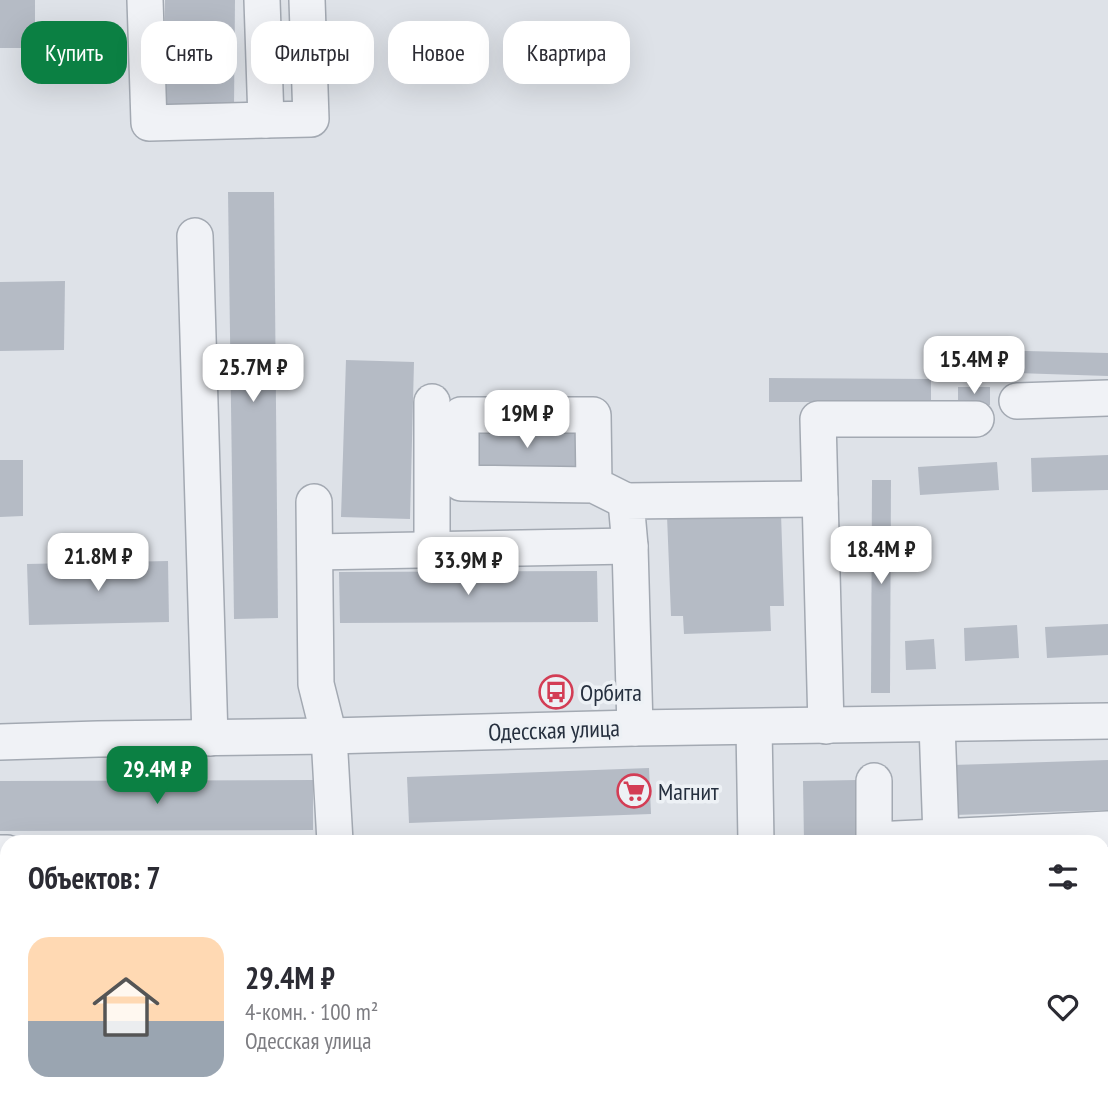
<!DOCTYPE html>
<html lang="ru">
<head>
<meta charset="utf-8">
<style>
	body { margin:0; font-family:"PT Sans Narrow",sans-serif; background:#f2f2f3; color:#2b2b33; height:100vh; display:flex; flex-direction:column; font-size:26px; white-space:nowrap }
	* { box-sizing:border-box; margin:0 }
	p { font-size:23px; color:#7c7c81 }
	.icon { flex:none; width:38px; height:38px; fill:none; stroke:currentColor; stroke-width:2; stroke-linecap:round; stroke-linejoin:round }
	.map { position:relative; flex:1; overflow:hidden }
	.drawer { position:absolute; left:0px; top:835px; width:1110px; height:275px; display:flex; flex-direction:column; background:#fff; border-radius:21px 21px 0 0; box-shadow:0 7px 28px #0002 }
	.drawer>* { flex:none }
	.top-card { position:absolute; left:21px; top:21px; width:700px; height:63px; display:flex; gap:14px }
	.price { position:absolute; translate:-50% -60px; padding:0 16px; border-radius:14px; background:#fff; color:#222; font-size:23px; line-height:46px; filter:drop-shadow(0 2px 4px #0008) }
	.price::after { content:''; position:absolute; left:50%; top:42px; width:21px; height:16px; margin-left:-10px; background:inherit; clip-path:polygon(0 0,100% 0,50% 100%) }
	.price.active { background:#0b8043; color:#fff }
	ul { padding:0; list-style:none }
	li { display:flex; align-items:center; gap:21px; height:175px; padding:0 28px }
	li+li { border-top:2px solid #e1e1e2 }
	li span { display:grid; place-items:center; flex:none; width:196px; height:140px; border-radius:21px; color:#555 }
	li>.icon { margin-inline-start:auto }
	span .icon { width:84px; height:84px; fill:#fffc; stroke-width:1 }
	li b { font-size:30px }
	h2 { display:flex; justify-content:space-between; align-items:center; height:84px; padding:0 28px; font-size:30px }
	.pill { padding:0 24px; border-radius:21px; background:#fff; box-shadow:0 7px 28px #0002; font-size:24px; line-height:63px }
	.pill.active { background:#0b8043; color:#fff }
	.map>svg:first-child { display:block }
	.building { fill:#b5bbc5 }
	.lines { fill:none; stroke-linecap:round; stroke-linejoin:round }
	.minor-casing { stroke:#a3a9b2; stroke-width:38 }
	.minor { stroke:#f0f2f6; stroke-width:35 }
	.labels { text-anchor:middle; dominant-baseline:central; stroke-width:7; stroke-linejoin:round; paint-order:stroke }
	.poi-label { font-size:24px; fill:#26303f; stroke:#edf1f5; text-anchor:start }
	.street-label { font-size:24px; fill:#26303f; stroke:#edf1f5 }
</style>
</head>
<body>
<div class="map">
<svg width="1108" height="1108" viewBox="0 0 1108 1108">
	<rect width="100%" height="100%" fill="#dee2e8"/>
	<g class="building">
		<rect x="0" y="0" width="35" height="48"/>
		<path d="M165,0h70l-1,107h-70z"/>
		<path d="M228,192h46l4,426 -44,1z"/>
		<path d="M65,281l-1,69 -64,1v-69z"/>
		<path d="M986,350l122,3v23l-123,-4z"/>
		<path d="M346,360l68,2 -4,157 -69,-2z"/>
		<path d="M769,378l162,1v23h-162z"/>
		<path d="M958,387h32v18l-32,1z"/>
		<path d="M472,428l110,1v42l-110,-1z"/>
		<path d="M1108,455v35l-76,2 -1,-34z"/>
		<path d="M0,460h23v56l-23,1z"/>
		<path d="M997,462l2,28 -79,5 -2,-28z"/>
		<path d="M872,480h19l-1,213h-19z"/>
		<path d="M781,513l3,93h-14l1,25 -87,3 -1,-18h-12l-4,-100z"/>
		<path d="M168,561l1,61 -140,3 -2,-61z"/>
		<path d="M597,571l1,51 -258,1 -1,-51z"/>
		<path d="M1108,624v31l-61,3 -2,-31z"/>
		<path d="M1017,625l2,33 -54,3 -1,-33z"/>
		<path d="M934,639l2,30 -30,1 -1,-29z"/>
		<path d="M1108,760v50l-154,5 -2,-50z"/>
		<path d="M649,768l2,46 -242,9 -2,-46z"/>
		<path d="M313,780v50l-313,1v-50z"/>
		<path d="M857,780l1,62h-54l-1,-61z"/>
		<path d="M1102,1033h6v45l-6,1z"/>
		<path d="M74,1102h142l1,6h-143z"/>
		<path d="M651,1102h51v6h-50z"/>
		<rect x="810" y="1102" width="51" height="6"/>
	</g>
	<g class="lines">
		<defs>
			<g id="minor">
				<path d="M145,0l4,123 117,-3 -4,-120"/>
				<path d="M266,120l45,-1 -4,-119"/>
				<path d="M195,236l15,502"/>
				<path d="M1017,401l91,-3"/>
				<path d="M594,485l-1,-70h-132v68l133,2 32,16"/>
				<path d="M314,502l2,182 13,52 6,106"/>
				<path d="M432,549v-147"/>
				<path d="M315,552l315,-6"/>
				<path d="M937,724l4,113"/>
				<path d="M826,726l-8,-307h158"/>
				<path d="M754,727l2,115"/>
				<path d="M635,728l-5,-182 -4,-45 194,-2"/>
				<path d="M0,742l98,-3 231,-3 306,-8 473,-7"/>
				<path d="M874,781v61"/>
				<path d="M874,840l234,-11"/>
				<path d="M0,853h7"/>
				<path d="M1102,1013h6"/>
				<path d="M343,1102v6"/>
				<path d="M761,1102v6"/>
				<path d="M875,1102v6"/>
				<path d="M943,1102v6"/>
				<path d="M630,1108v-6"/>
			</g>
		</defs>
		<use href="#minor" class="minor-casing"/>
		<use href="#minor" class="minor"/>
	</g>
	<defs>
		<symbol id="bus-ring" viewBox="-11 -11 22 22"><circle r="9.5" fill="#edf1f5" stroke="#d33d55" stroke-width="1.5"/><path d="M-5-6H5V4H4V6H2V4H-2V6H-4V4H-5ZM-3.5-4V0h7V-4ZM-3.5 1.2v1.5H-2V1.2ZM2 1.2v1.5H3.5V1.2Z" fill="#d33d55"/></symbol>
		<symbol id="supermarket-ring" viewBox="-11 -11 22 22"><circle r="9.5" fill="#edf1f5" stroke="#d33d55" stroke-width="1.5"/><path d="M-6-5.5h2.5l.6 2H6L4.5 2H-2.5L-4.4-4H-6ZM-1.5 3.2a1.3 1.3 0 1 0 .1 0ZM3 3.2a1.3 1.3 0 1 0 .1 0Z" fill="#d33d55"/></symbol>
	</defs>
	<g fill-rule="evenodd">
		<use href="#bus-ring" x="537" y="673" width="38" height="38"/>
		<use href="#supermarket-ring" x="615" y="772" width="38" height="38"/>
	</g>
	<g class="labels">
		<g class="poi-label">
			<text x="580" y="692">Орбита</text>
			<text x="658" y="791">Магнит</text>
		</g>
		<g class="street-label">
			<text transform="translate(554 730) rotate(-2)">Одесская улица</text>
		</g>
	</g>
</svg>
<b class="price" style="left:974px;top:396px">15.4M ₽</b>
<b class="price" style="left:253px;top:404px">25.7M ₽</b>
<b class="price" style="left:527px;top:450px">19M ₽</b>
<b class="price" style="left:881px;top:586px">18.4M ₽</b>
<b class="price" style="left:98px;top:593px">21.8M ₽</b>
<b class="price" style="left:468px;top:597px">33.9M ₽</b>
<b class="price active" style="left:157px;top:806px">29.4M ₽</b>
<div class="top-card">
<a class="pill active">Купить</a>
<a class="pill">Снять</a>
<a class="pill">Фильтры</a>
<a class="pill">Новое</a>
<a class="pill">Квартира</a>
</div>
<section class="drawer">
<h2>Объектов: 7<svg class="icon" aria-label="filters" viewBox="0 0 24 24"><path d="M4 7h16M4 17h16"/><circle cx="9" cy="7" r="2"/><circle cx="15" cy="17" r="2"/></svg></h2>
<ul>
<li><span style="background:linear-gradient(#ffd9b3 60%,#9aa5b1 0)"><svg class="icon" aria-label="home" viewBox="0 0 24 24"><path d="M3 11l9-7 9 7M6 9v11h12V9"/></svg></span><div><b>29.4M ₽</b><p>4-комн. · 100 m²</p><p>Одесская улица</p></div><svg class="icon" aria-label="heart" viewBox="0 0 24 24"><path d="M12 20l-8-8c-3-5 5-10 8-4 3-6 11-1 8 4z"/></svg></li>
</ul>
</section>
</div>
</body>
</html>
